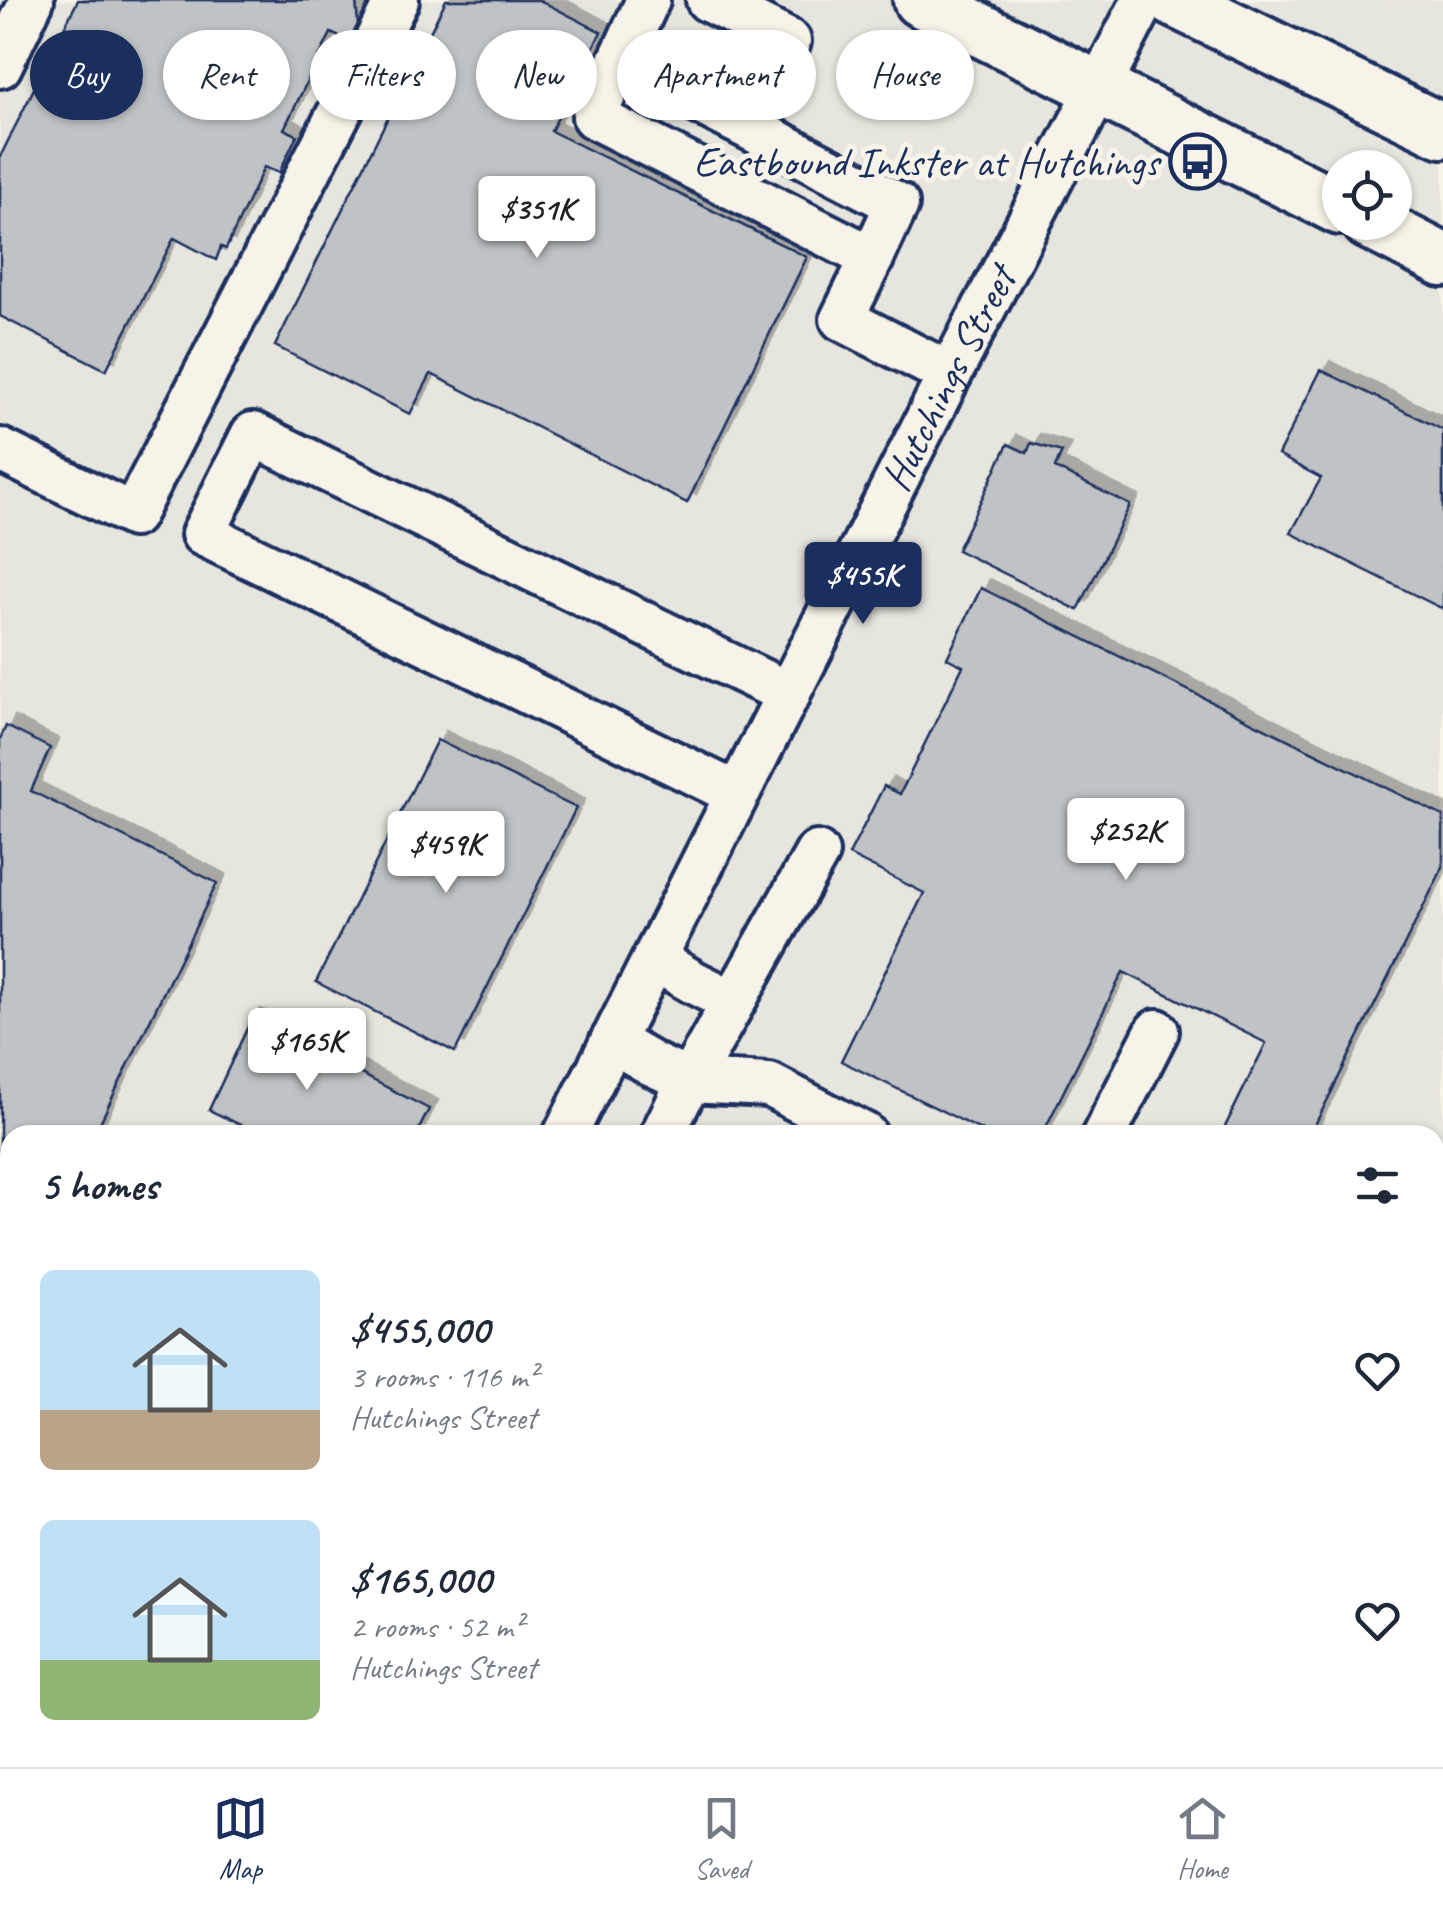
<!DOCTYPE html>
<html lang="en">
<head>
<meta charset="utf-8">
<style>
	body { margin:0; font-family:Caveat,sans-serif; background:#f2f2f3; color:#1f2937; height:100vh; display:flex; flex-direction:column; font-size:38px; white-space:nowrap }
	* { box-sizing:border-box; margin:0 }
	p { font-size:32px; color:#747a83 }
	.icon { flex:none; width:55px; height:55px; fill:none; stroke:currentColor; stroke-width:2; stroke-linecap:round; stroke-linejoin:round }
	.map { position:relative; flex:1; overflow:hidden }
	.drawer { position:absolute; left:0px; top:1125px; width:1445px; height:642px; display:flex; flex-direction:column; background:#fff; border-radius:30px 30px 0 0; box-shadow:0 2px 8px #0004 }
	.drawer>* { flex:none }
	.guide { position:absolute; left:30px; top:30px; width:1385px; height:90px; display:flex; gap:20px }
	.controls { position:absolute; left:1322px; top:150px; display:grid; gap:20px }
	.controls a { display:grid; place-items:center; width:90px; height:90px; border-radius:50%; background:#fff; box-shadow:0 2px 8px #0004; font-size:50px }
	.price { position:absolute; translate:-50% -85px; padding:0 22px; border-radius:10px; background:#fff; color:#222; font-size:32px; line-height:65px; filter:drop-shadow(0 2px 5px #0008) }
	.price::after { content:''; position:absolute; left:50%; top:60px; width:30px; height:22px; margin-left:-15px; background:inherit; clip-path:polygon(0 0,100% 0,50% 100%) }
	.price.selected { background:#1b2f5e; color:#fff }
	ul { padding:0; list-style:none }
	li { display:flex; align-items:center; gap:30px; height:250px; padding:0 40px }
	li span { display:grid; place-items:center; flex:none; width:280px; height:200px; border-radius:15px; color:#555 }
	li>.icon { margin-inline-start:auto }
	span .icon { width:120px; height:120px; fill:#fffc; stroke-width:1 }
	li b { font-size:42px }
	h2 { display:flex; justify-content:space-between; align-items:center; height:120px; padding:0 40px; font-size:42px }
	.chip { padding:0 35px; border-radius:45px; background:#fff; box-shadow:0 2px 8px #0004; font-size:35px; line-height:90px }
	.chip.selected { background:#1b2f5e; color:#fff }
	.menu { display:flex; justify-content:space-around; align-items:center; height:140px; border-top:2px solid #e0e1e3; background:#fff; font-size:28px; color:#747a83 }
	.menu a { display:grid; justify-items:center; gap:5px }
	.menu .selected { color:#1b2f5e }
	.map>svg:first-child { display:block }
	.built { fill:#e6e5de; fill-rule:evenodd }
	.building { fill:#c0c3c5; stroke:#1b2f5e; stroke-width:2.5; filter:url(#shadow) }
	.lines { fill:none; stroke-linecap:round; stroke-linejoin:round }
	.minor-casing { stroke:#1b2f5e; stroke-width:50 }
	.major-casing { stroke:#1b2f5e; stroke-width:60 }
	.minor { stroke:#f7f3e8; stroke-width:42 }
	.major { stroke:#f7f3e8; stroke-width:52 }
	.labels { text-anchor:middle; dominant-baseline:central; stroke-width:10; stroke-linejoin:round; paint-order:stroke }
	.poi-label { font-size:42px; fill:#1b2f5e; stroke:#f7f3e8; text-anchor:end }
	.street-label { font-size:42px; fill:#1b2f5e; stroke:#f7f3e8 }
</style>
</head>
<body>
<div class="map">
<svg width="1443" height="1767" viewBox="0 0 1443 1767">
	<defs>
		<filter id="shadow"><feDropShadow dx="9" dy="-9" stdDeviation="0" flood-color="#0004"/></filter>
	</defs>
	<rect width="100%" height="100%" fill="#f7f3e8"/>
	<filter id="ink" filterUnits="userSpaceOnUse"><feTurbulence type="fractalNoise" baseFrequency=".01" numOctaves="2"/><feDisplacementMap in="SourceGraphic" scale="20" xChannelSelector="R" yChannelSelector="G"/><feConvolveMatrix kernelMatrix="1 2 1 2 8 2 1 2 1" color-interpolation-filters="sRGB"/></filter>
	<g filter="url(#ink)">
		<path class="built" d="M0,0h1443v1767h-1443zM1340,168h55v54h-55zM10,1135h1425v623h-1425z"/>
		<g class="building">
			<path d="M78,0h278l2,26 -6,17 -21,-10 -47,96 13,6 -18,38 -15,-6 -38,82 -5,-2 -5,13 -42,-22 -68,132 -106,-54v-159z"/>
			<path d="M446,0h93l62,32 -50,99 256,126 -120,246 -256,-129 -21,40 -135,-68z"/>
			<path d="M1321,370l122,60v179l-152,-76 30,-55 -43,-23z"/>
			<path d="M1031,443l31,9 -7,16 75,37 -52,105 -121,-60 51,-106 19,9z"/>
			<path d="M981,588l462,228v51l-133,268h-73l-13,-6 42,-86 -143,-71 -81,163h-51l-150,-74 83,-168 -75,-38 35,-69 16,8 63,-128 -16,-8z"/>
			<path d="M6,726l44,22 -19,43 186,92 -123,252h-84v61l-10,-5v-452z"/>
			<path d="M437,740l139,68 -121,244 -139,-70z"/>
			<path d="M252,1018l177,91 -13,26h-167l2,-5 -42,-20z"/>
			<path d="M1443,1401v238l-8,-4v-219z"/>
			<path d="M0,1580l10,5v162l-10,20z"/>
			<path d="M654,1758h334l-5,9h-310z"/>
		</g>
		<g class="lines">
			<defs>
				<g id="minor">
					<path d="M708,0l81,41"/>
					<path d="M620,61l277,143 -25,54 -278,-141 54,-117"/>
					<path d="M0,66l32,-66"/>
					<path d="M872,258l-30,61 108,55"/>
					<path d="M0,450l133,65 264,-515"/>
					<path d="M737,794l-534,-260 50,-100 536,260"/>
					<path d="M654,959l39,23 40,20"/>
					<path d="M612,1041l40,23 37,17 80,4 96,50"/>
					<path id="s1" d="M565,1135l385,-761 194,-374"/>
					<path d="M662,1135l27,-54 128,-228"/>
					<path d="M1104,1135l53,-104"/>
					<path d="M1435,1227l8,-15"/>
					<path d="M0,1341l10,5"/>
					<path d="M1435,1702l8,4"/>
					<path d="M1276,1758l20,9"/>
					<path d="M250,1767l5,-9"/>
					<path d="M1343,1767l5,-9"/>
				</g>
				<g id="major">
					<path d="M920,0l420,208"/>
					<path d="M1174,0l269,131"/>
					<path d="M1369,222l74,38"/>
				</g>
			</defs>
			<use href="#minor" class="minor-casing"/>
			<use href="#major" class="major-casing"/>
			<use href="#minor" class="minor"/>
			<use href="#major" class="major"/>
		</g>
	</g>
	<defs>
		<symbol id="bus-ring" viewBox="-11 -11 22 22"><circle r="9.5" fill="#f7f3e8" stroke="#1b2f5e" stroke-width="1.5"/><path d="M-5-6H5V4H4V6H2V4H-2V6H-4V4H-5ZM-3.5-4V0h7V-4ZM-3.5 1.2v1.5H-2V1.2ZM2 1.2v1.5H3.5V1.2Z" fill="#1b2f5e"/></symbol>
	</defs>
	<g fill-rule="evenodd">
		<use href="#bus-ring" x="1166" y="130" width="63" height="63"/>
	</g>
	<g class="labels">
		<g class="poi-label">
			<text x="1159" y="162">Eastbound Inkster at Hutchings</text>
		</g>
		<g class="street-label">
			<text stroke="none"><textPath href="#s1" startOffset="848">Hutchings Street</textPath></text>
		</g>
	</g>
</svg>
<div class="controls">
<a><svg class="icon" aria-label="locate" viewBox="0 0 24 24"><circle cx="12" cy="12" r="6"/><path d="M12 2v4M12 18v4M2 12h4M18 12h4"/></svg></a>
</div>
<b class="price" style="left:537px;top:261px">$351K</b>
<b class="price selected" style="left:863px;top:627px">$455K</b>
<b class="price" style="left:1126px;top:883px">$252K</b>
<b class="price" style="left:446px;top:896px">$459K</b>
<b class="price" style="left:307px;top:1093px">$165K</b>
<div class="guide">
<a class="chip selected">Buy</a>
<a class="chip">Rent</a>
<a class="chip">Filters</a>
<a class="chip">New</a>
<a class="chip">Apartment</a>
<a class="chip">House</a>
</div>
<section class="drawer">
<h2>5 homes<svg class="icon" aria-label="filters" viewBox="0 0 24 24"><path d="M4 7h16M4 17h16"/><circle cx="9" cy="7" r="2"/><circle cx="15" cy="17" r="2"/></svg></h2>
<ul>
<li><span style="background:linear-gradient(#bfe0f5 70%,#b9a48a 0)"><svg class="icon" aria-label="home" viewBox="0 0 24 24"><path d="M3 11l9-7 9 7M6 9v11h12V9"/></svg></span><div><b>$455,000</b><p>3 rooms · 116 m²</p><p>Hutchings Street</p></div><svg class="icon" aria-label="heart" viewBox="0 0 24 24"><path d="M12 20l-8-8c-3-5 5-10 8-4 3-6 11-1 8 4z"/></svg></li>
<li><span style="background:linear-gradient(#bfe0f5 70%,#8fb573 0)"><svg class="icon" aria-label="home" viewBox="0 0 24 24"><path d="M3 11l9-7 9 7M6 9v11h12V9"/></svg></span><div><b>$165,000</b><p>2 rooms · 52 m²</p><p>Hutchings Street</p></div><svg class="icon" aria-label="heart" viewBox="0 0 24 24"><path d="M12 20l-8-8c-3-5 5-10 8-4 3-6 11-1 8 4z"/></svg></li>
</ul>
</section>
</div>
<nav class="menu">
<a class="selected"><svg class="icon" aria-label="map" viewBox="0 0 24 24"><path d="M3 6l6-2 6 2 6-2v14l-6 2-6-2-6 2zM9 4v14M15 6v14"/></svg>Map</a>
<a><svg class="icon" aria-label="saved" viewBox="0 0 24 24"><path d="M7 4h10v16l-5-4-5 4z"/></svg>Saved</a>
<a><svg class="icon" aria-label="home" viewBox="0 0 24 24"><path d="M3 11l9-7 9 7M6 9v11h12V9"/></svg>Home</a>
</nav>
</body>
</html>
